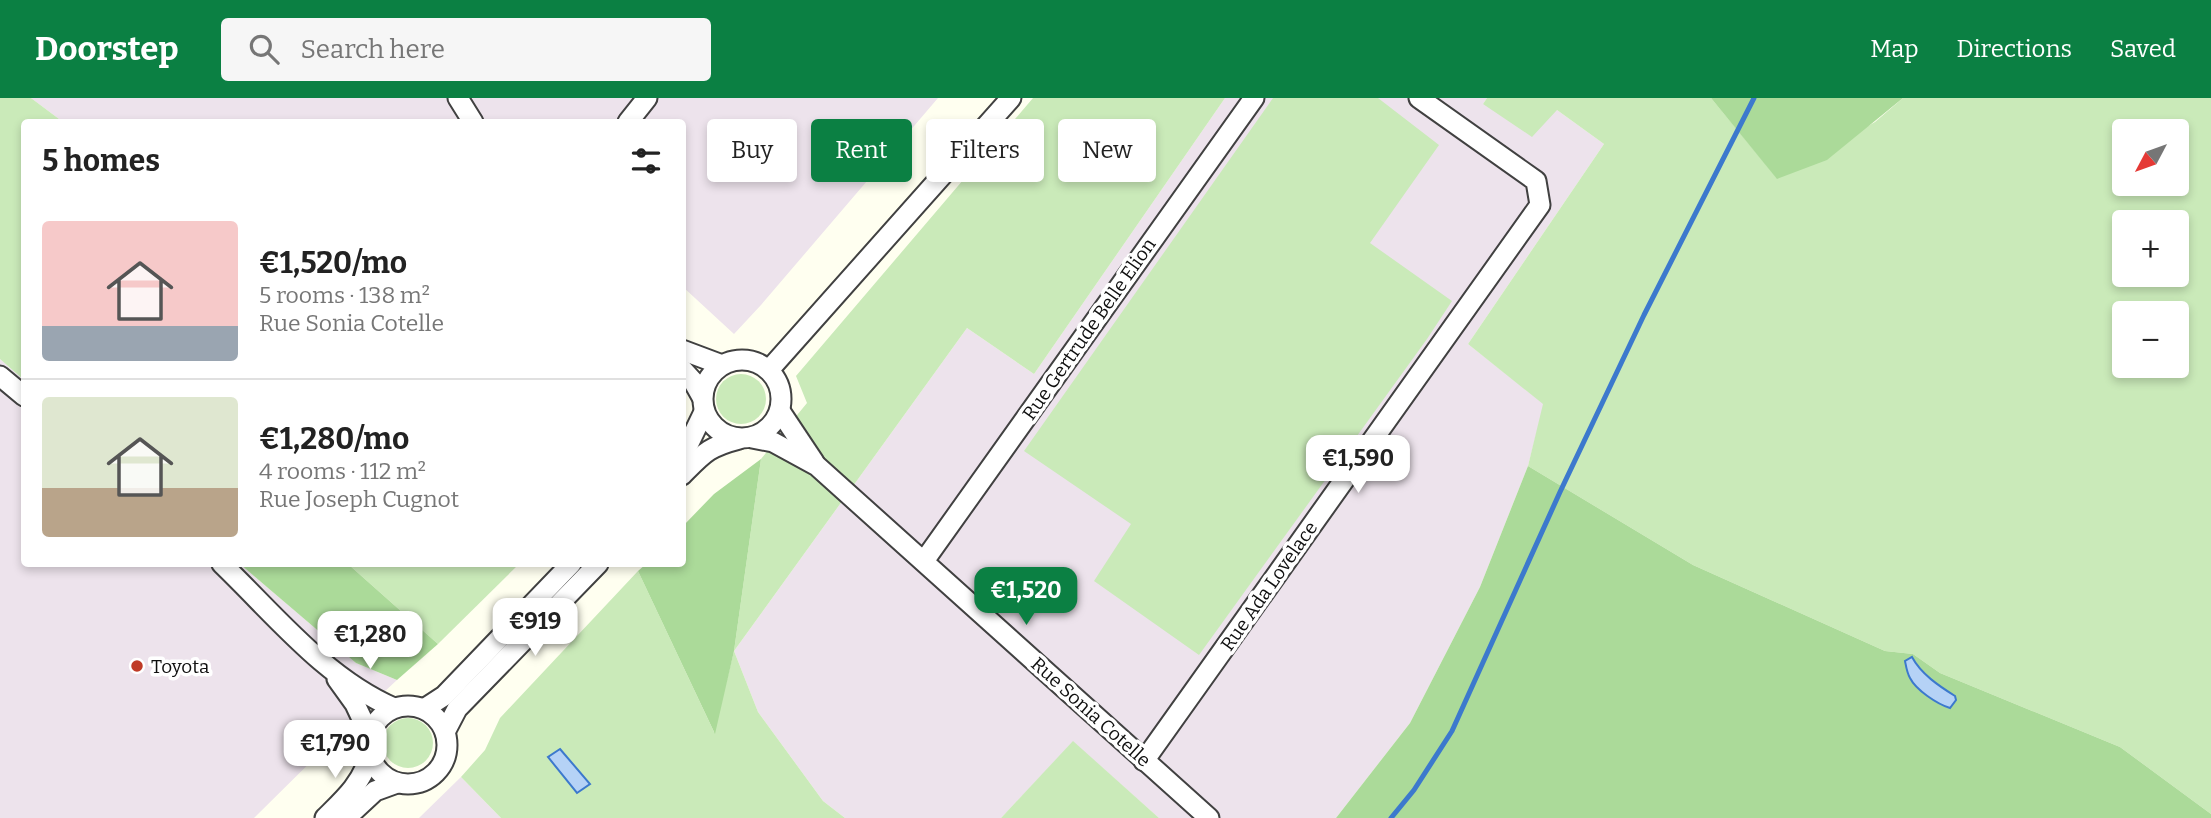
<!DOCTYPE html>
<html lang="en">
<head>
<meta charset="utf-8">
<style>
	body { margin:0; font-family:Bitter,serif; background:#f6f6f6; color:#222; height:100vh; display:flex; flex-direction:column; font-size:26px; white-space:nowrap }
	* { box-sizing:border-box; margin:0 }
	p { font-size:23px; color:#767676 }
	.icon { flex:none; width:38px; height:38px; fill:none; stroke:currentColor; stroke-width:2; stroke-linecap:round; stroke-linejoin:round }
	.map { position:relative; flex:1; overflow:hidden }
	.drawer { position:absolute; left:21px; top:21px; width:665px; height:448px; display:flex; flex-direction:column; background:#fff; border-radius:7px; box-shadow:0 4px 10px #0003 }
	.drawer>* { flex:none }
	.top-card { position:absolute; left:707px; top:21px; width:665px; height:63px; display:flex; gap:14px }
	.needle { width:46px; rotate:229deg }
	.tools { position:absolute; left:2112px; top:21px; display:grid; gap:14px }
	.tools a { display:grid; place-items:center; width:77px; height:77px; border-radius:7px; background:#fff; box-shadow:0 4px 10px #0003; font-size:35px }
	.price { position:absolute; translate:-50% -60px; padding:0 16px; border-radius:14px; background:#fff; color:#222; font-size:23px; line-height:46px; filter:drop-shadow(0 2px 4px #0008) }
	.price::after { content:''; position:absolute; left:50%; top:42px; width:21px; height:16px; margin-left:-10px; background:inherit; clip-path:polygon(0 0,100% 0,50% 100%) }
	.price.on { background:#0b8043; color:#fff }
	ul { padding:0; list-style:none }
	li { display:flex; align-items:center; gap:21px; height:175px; padding:0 21px }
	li+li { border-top:2px solid #e0e0e0 }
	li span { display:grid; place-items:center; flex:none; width:196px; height:140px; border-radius:7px; color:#555 }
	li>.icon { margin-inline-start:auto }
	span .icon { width:84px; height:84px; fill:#fffc; stroke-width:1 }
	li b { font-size:30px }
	h2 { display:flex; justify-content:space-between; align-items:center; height:84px; padding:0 21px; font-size:30px }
	.pill { padding:0 24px; border-radius:7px; background:#fff; box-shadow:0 4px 10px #0003; font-size:24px; line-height:63px }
	.pill.on { background:#0b8043; color:#fff }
	header { display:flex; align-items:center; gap:42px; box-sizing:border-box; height:98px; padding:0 35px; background:#0b8043; color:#fff }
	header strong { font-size:33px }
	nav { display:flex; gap:38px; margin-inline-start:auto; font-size:24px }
	.search { width:490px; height:63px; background:#f6f6f6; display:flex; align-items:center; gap:18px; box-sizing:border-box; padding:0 24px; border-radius:7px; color:#767676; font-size:26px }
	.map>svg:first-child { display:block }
	.industrial { fill:#ede3ec }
	.green { fill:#caeab9; fill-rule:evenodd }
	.forest { fill:#abda99 }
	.water { fill:#b5d2f6; stroke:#3c79cd; stroke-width:2 }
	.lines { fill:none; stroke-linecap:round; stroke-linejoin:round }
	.stream { stroke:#3c79cd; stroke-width:5 }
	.street-casing { stroke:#414141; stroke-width:23 }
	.street { stroke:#fff; stroke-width:19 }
	.poi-dot { fill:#bf3a26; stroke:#fff; stroke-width:2.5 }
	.labels { text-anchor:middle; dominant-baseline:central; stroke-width:7; stroke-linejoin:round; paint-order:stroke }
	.street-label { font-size:19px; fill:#0e0e0e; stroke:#fff }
	.poi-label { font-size:19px; fill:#0e0e0e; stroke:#fff; text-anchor:start }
</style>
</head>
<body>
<header>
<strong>Doorstep</strong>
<div class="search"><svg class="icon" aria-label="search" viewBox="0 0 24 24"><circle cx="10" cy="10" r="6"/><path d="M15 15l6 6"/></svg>Search here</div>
<nav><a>Map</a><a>Directions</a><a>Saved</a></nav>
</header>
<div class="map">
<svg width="2211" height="720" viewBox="0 0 2211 720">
	<rect width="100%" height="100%" fill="#fffff0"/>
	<g class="industrial">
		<path d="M31,0h907l-177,207 -27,29 -51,-47 -1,-165h-619z"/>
		<path d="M1225,0h262l-4,6 74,6 47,34 -136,200 76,60 -16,62 -48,121 -70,136 -74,95h-177l-86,-76 -72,76h-156l-22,-17 -65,-89 -24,-61 233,-323 67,46z"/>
		<path d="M0,261l24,21v184h216l116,99 41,17 -54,50 -89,88h-254z"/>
		<path d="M461,679l40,41h-82z"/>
	</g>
	<g class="green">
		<path d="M0,0h31l32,24h-39v258l-24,-21z"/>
		<path d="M1033,0h192l-191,276 -67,-46 -233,323 24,61 65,89 22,17h-344l-40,-41 24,-27 15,-32 138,-147 76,161 20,-81 27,-192 46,-56 -11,-27z"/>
		<path d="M1273,0h105l61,47 -69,98 82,58 -25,38 -228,316 -105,-74 37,-57 -107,-73z"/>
		<path d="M1487,0h224l66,80 98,-56 28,-24h308v716l-91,-67 -180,-74 -27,-19 -28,-3 -192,-86 -165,-99 15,-62 -75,-60 136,-200 -47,-34 -25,27 -49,-33zM2124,33h53v53h-53zM2124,124h53v53h-53zM2124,215h53v53h-53z"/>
		<circle cx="741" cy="301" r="25"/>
		<path d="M348,466h171l-81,80z"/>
		<circle cx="408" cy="645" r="25"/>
		<path d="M1073,643l86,77h-158z"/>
	</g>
	<g class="forest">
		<path d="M1711,0h192l-76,62 -50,19z"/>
		<path d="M761,361l-27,192 -19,83 -77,-163 8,-7h36l1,-38 31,-32z"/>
		<path d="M1528,368l165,99 192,86 28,3 27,19 180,74 91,67v4h-875l74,-95 70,-136z"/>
		<path d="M240,466h108l90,80 -41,36 -41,-17z"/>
	</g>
	<g class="water">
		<path d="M1912,559c9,17 27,29 43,39l1,4 -6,8c-13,-4 -34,-18 -40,-30 -3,-5 -4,-12 -5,-17z"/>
		<path d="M560,651l30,35 -13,9 -29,-36z"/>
	</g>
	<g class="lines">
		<path class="stream" d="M1391,720l23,-28 38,-59 108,-239 84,-177 110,-217"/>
		<defs>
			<g id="street">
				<path d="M458,0l15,24"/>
				<path d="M628,24l19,-24"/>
				<path d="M682,252l40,15"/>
				<circle cx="742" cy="301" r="39"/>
				<path d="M682,271l11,12 9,16"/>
				<path d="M769,272l242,-272"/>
				<path d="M0,278l24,20"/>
				<path d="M780,313l34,51"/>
				<path d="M752,340l21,4 44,24 392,352"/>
				<path d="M682,352l7,-7 15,-31"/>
				<path d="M682,377c22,-22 26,-28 57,-36"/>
				<path d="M924,463l330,-463"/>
				<path d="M222,466c53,51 103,114 172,144"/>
				<path d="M337,581l18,25 15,32"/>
				<circle cx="408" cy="647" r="39"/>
				<path d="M424,611l20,-13 127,-132"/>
				<path d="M445,634l12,-23 141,-145"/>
				<path d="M1144,663l396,-556 -4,-24 -117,-83"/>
				<path d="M325,720c21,-21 34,-32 45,-61"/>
				<path d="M346,720l29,-27 22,-8"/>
			</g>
		</defs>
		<use href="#street" class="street-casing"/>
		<use href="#street" class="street"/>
	</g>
	<circle class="poi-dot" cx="137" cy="568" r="7"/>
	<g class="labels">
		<g class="street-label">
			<text transform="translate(1089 231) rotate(-55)">Rue Gertrude Belle Elion</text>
			<text transform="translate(1269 488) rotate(-55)">Rue Ada Lovelace</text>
			<text transform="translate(1091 614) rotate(42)">Rue Sonia Cotelle</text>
		</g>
		<g class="poi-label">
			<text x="151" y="568">Toyota</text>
		</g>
	</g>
</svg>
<div class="tools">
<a><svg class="needle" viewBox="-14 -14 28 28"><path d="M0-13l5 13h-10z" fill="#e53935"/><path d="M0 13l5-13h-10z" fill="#767676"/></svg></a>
<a>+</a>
<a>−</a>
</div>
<b class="price" style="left:1358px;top:397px">€1,590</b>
<b class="price on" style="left:1026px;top:529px">€1,520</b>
<b class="price" style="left:535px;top:560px">€919</b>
<b class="price" style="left:370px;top:573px">€1,280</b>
<b class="price" style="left:335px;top:682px">€1,790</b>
<div class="top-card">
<a class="pill">Buy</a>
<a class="pill on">Rent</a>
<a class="pill">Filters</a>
<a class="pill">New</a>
</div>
<section class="drawer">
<h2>5 homes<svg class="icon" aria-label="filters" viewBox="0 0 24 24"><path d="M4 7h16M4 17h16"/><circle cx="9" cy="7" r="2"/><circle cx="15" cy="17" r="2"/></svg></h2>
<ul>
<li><span style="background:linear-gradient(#f6c9c9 75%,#9aa5b1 0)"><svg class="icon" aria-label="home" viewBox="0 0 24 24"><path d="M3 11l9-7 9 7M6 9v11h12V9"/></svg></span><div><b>€1,520/mo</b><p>5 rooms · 138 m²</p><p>Rue Sonia Cotelle</p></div></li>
<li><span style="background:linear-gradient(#dfe7d0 65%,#b9a48a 0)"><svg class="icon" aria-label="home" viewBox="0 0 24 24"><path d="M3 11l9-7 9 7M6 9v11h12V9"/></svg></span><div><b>€1,280/mo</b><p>4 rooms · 112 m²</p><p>Rue Joseph Cugnot</p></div></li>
</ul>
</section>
</div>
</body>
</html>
